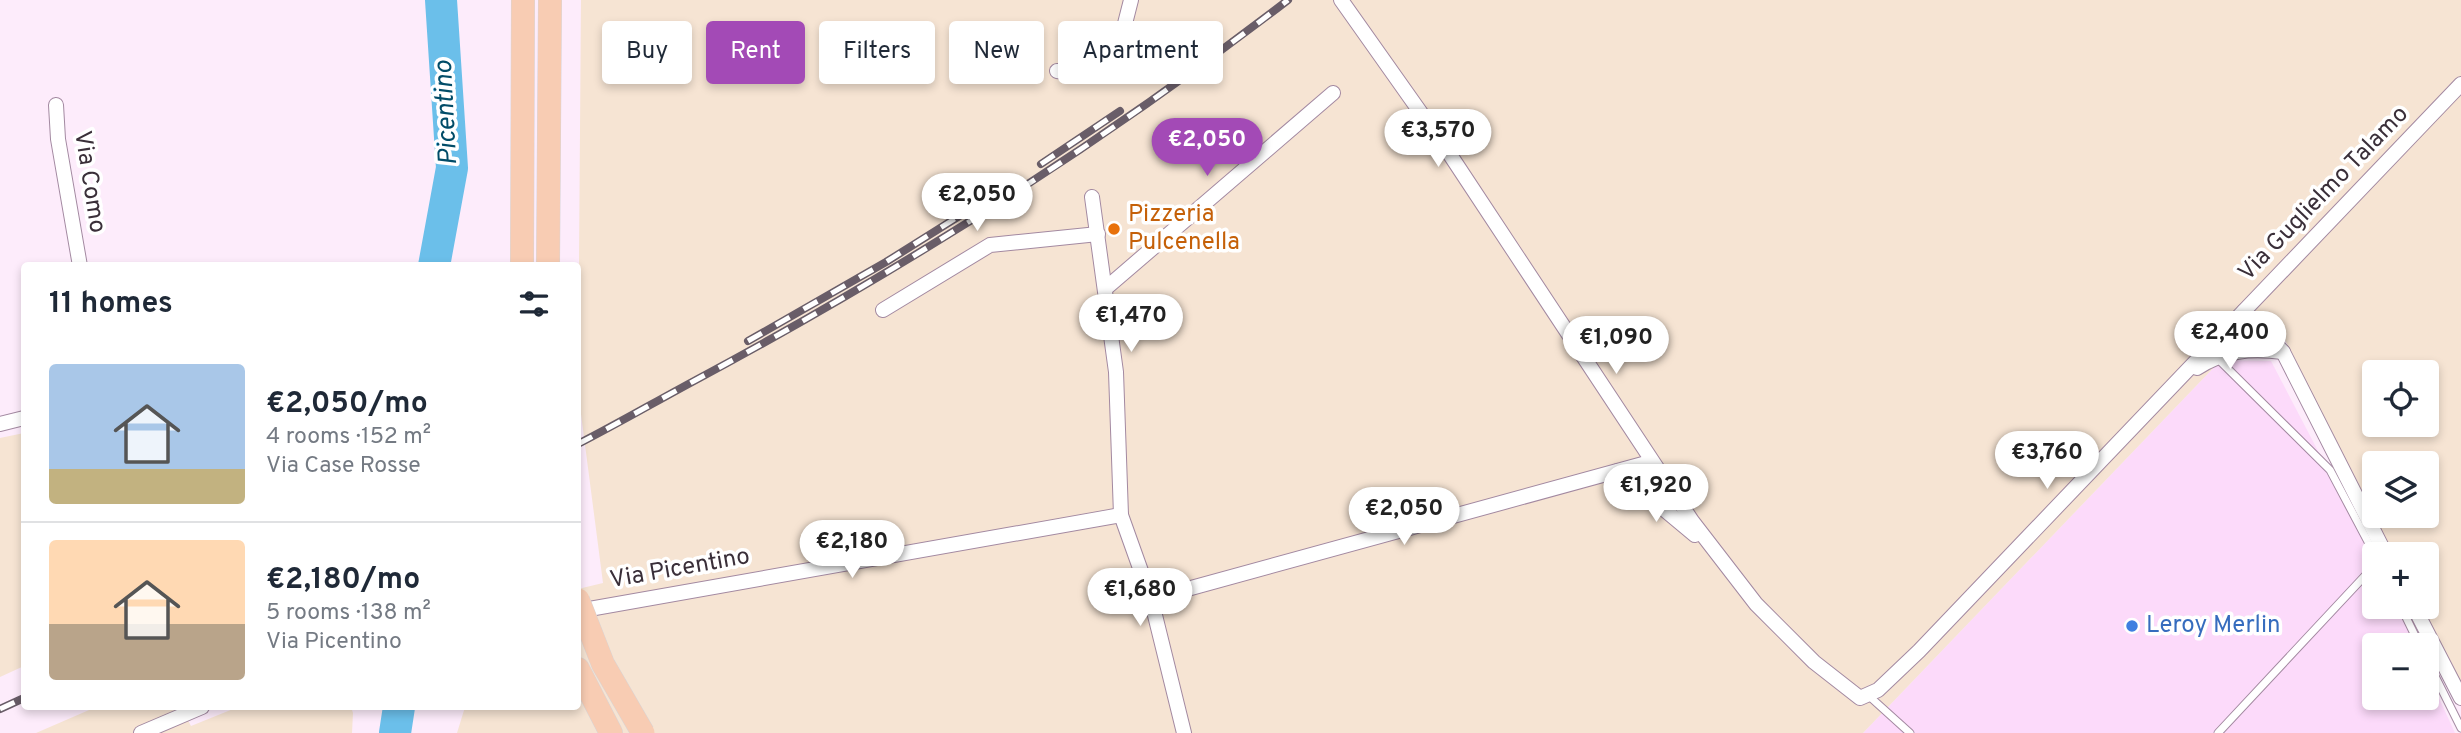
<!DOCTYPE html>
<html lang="en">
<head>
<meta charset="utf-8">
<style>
	body { margin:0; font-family:Overpass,sans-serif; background:#f6f6f7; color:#1f2937; height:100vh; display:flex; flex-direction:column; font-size:26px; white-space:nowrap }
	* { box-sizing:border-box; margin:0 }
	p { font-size:23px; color:#747a83 }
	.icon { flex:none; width:38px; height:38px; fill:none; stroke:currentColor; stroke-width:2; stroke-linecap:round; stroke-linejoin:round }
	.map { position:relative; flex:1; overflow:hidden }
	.details { position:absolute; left:21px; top:262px; width:560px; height:448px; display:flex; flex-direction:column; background:#fff; border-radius:7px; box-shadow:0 4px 10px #0003 }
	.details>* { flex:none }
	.banner { position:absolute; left:602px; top:21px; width:665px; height:63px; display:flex; gap:14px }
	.tools { position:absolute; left:2362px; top:360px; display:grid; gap:14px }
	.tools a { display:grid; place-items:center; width:77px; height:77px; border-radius:7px; background:#fff; box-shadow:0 4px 10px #0003; font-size:35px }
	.price { position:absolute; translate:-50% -60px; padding:0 16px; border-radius:24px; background:#fff; color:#222; font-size:23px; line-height:46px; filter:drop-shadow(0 2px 4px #0008) }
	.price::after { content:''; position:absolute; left:50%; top:42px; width:21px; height:16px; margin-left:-10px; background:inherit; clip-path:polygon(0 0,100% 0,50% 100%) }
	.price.active { background:#a34ab6; color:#fff }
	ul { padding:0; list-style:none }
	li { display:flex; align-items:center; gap:21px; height:175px; padding:0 28px }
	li+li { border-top:2px solid #e0e1e3 }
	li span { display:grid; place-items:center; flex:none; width:196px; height:140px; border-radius:7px; color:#555 }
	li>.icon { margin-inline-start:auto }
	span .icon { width:84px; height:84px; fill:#fffc; stroke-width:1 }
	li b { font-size:30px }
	h2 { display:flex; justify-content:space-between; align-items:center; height:84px; padding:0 28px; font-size:30px }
	.tag { padding:0 24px; border-radius:7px; background:#fff; box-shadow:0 4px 10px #0003; font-size:24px; line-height:63px }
	.tag.active { background:#a34ab6; color:#fff }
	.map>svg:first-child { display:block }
	.built { fill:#fcdafa }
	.industrial { fill:#f6e4d3; fill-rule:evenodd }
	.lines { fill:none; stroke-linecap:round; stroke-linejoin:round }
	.river { stroke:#6bbfea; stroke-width:32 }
	.service-casing { stroke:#a389a1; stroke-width:9 }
	.minor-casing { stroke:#a389a1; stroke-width:16 }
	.trunk-casing { stroke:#d8d5d7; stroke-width:24 }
	.service { stroke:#fff; stroke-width:7 }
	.minor { stroke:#fff; stroke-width:14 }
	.trunk { stroke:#f8ccb3; stroke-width:23 }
	.rail-casing { stroke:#695d68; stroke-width:8 }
	.rail { stroke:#fff; stroke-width:5; stroke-dasharray:16; stroke-linecap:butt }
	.trunk-bridge-casing { stroke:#d8d5d7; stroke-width:24; stroke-linecap:butt }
	.trunk-bridge { stroke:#f8ccb3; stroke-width:23 }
	.food-dot { fill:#e8710a; stroke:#fff; stroke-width:2.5 }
	.shop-dot { fill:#3f7fe0; stroke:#fff; stroke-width:2.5 }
	.labels { text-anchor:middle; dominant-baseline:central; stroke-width:7; stroke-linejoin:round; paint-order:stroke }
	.street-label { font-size:24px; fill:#3a2f39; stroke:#fff }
	.food-label { font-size:24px; fill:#c56008; stroke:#fff; text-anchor:start }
	.shop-label { font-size:24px; fill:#366cbe; stroke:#fff; text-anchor:start }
	.water-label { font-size:26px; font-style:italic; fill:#014c68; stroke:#fff }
</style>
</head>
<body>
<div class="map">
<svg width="2461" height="733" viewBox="0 0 2461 733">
	<rect width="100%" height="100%" fill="#fdecfb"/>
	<path class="built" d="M2221,360l50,1 104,199v47h22l18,39h-40v52h52v-26l28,61h-592z"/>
	<g class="industrial">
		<path d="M581,0h1880v690l-41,-83h7v-52h-34l-120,-239 -52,44 -358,373h-1406l8,-26h113v-118l25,-6 -25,-192zM2375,373h52v52h-52zM2375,464h52v52h-52z"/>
		<path d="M24,433v233l-24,11v-239z"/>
		<path d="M96,707h85l10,19 47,-19h113l2,6 -1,20h-316z"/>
	</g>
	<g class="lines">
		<g class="river">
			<path d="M434,266l18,-98 -11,-168"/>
			<path d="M395,733l4,-26"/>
		</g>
		<defs>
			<g id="service">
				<path d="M2217,358l113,112 45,85"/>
				<path d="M2401,607l19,39"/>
				<path d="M2427,660l34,68"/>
				<path d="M1869,696l41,37"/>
				<path d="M2218,733l157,-168"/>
			</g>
			<g id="minor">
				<path d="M1341,0l104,147 247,374 64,83 58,58 46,36 18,-8 41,-39 542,-567"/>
				<path d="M1057,71l35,5 16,-3 8,-14 15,-59"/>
				<path d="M56,105l2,34 22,127"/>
				<path d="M1092,197l24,175 5,143 30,84 33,134"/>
				<path d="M1105,289l228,-196"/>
				<path d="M883,310l107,-65 108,-11"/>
				<path d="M2244,311l39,41 103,203"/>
				<path d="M2197,368c27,-18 54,-20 86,-16"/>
				<path d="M0,424l24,-6"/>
				<path d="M1618,471l77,64"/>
				<path d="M1151,599l499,-137"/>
				<path d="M2414,607l47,91"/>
				<path d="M578,611l543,-96"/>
				<path d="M141,733l61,-26"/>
			</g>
			<g id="trunk">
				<path d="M522,266l1,-266"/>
				<path d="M548,266l2,-266"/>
				<path d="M578,669l33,64"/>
			</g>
		</defs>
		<use href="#service" class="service-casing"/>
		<use href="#minor" class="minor-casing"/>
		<use href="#trunk" class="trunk-casing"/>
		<use href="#service" class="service"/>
		<use href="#minor" class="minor"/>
		<use href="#trunk" class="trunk"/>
		<defs>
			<g id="rail">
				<path d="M1041,164l79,-53"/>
				<path d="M748,341l138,-79 126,-79"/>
				<path d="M578,444c39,-20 77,-42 116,-63 209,-112 406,-236 594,-381"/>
				<path d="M0,709l24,-11"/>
			</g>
		</defs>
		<use href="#rail" class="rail-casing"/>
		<use href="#rail" class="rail"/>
		<defs>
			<path id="trunk-bridge" d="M578,600l25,64 40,69"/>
		</defs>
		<use href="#trunk-bridge" class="trunk-bridge-casing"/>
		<use href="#trunk-bridge" class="trunk-bridge"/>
	</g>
	<circle class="food-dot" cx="1114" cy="229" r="7"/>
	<circle class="shop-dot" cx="2132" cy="626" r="7"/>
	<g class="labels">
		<g class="street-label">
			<text transform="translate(89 182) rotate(81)">Via Como</text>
			<text transform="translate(2324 194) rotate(-46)">Via Guglielmo Talamo</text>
			<text transform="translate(680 569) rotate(-10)">Via Picentino</text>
		</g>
		<g class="food-label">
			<text x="1128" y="215">Pizzeria<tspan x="1128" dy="28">Pulcenella</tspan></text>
		</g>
		<g class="shop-label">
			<text x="2146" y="626">Leroy Merlin</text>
		</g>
		<g class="water-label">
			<text transform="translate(447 113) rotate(-93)">Picentino</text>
		</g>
	</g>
</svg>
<div class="tools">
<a><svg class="icon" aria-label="locate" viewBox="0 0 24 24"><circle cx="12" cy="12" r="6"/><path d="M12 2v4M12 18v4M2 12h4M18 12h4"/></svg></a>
<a><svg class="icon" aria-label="layers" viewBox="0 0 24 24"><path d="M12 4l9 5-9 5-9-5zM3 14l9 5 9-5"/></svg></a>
<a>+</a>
<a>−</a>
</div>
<b class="price" style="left:1438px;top:169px">€3,570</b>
<b class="price active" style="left:1207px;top:178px">€2,050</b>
<b class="price" style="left:977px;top:233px">€2,050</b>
<b class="price" style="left:1131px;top:354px">€1,470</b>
<b class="price" style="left:2230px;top:371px">€2,400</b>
<b class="price" style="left:1616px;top:376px">€1,090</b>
<b class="price" style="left:2047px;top:491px">€3,760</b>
<b class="price" style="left:1656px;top:524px">€1,920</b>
<b class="price" style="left:1404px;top:547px">€2,050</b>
<b class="price" style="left:852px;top:580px">€2,180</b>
<b class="price" style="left:1140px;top:628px">€1,680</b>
<div class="banner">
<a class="tag">Buy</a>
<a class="tag active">Rent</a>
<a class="tag">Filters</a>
<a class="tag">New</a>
<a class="tag">Apartment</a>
</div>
<section class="details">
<h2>11 homes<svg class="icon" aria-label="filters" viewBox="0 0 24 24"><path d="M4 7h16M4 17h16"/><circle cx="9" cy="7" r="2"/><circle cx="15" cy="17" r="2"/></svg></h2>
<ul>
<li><span style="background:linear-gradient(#a9c7e8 75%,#c2b280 0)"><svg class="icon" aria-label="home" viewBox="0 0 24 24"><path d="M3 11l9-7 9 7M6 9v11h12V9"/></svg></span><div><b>€2,050/mo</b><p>4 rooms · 152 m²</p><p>Via Case Rosse</p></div></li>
<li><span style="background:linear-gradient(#ffd9b3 60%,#b9a48a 0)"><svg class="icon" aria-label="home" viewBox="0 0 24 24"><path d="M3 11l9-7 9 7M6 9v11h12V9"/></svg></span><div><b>€2,180/mo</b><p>5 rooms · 138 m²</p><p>Via Picentino</p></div></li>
</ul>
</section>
</div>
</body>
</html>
